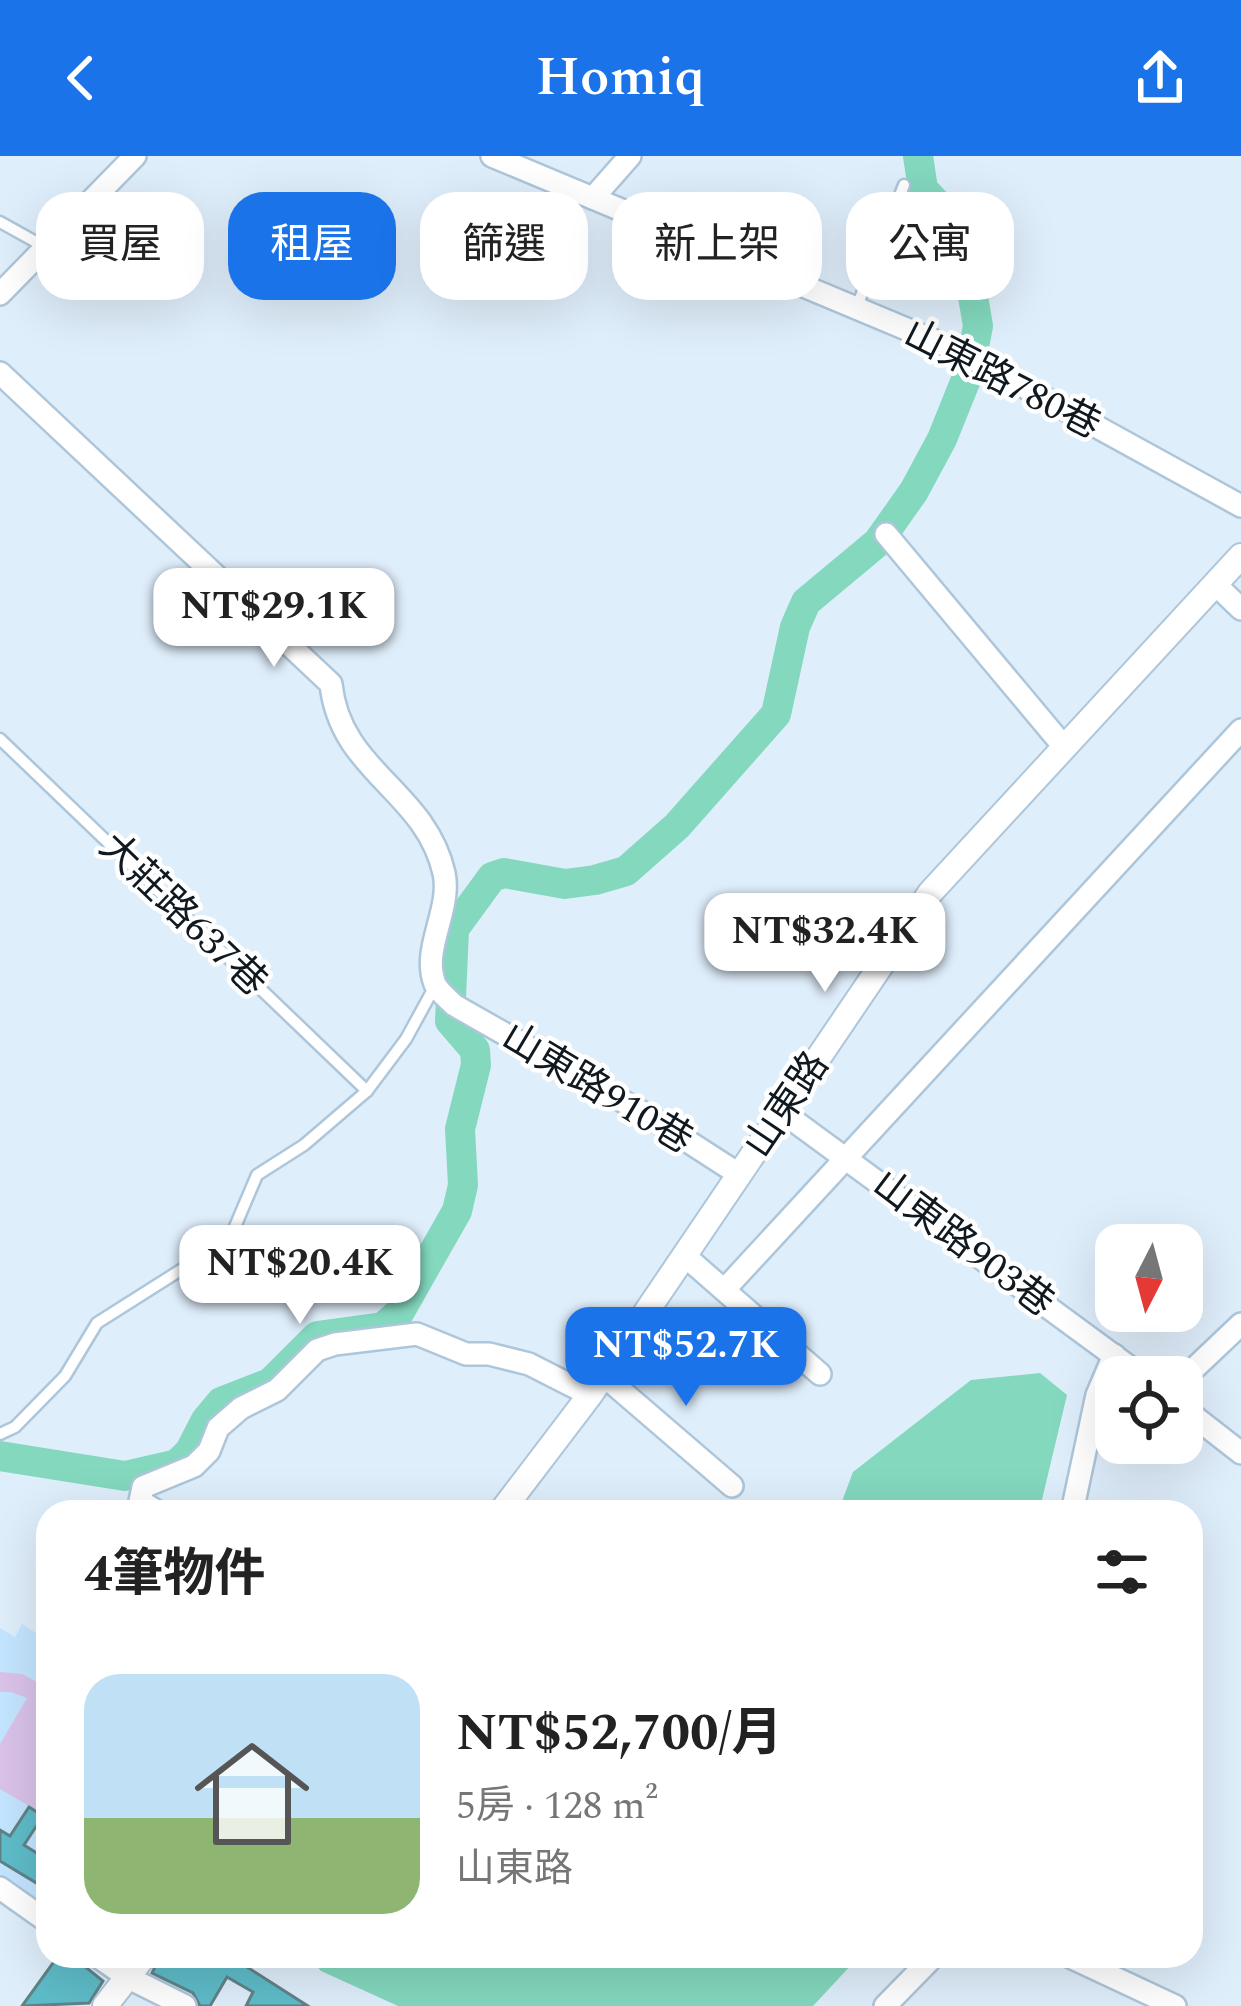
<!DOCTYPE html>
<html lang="zh-TW">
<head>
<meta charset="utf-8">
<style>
	body { margin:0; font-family:Spectral,"Noto Sans TC",serif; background:#f6f6f6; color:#222; height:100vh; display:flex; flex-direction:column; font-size:45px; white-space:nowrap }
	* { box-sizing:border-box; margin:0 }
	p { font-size:39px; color:#767676 }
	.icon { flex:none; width:66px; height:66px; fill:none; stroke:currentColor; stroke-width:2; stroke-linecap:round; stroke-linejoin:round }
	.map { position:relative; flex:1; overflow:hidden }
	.drawer { position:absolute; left:36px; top:1344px; width:1167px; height:468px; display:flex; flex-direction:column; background:#fff; border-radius:36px; box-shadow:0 12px 48px #0002 }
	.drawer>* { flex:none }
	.hud { position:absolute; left:36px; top:36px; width:1170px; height:108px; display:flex; gap:24px }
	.needle { width:78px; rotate:186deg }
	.fabs { position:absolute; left:1095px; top:1068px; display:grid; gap:24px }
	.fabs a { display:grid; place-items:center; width:108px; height:108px; border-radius:24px; background:#fff; box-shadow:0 12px 48px #0002; font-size:60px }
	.price { position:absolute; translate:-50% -102px; padding:0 27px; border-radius:24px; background:#fff; color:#222; font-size:39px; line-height:78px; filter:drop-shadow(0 3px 6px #0008) }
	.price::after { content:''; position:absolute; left:50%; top:72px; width:36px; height:27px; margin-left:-18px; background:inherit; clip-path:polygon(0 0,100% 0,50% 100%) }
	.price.on { background:#1a73e8; color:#fff }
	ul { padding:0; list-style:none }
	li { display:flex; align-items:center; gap:36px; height:300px; padding:0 48px }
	li span { display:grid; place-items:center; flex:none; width:336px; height:240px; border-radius:36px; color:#555 }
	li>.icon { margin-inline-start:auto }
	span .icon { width:144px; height:144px; fill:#fffc; stroke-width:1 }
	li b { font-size:51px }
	h2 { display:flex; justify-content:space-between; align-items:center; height:144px; padding:0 48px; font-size:51px }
	.tag { padding:0 42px; border-radius:36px; background:#fff; box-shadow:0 12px 48px #0002; font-size:42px; line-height:108px }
	.tag.on { background:#1a73e8; color:#fff }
	header { display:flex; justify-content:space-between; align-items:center; height:156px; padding:0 48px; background:#1a73e8; color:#fff; font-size:54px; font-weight:600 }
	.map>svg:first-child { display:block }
	.built { fill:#c4e5ff }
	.green { fill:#dac2e9 }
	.water { fill:#83d8be }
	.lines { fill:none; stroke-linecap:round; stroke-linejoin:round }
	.river { stroke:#83d8be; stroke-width:30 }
	.building { fill:#5ebcc9; stroke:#608388; stroke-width:3 }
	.service-casing { stroke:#adc6da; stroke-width:15 }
	.minor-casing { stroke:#adc6da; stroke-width:26 }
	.tertiary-casing { stroke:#adc6da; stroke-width:28 }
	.service { stroke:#fff; stroke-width:10 }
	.minor { stroke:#fff; stroke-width:21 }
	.tertiary { stroke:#fff; stroke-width:24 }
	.labels { text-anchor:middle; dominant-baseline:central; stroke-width:9; stroke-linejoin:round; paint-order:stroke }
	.street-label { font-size:39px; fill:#101920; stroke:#fff }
</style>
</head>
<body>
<header><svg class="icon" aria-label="back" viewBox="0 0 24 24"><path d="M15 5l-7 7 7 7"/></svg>Homiq<svg class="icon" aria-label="share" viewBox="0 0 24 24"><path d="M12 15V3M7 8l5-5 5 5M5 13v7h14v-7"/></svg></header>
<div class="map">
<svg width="1241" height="1850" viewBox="0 0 1241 1850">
	<rect width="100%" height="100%" fill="#dfeefb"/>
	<path class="built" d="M22,1468l26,17v271l-48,-32v-252l15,9z"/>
	<path class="green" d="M0,1516l22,2 26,14v129l-48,-28v-45l27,-46 -16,-6h-11z"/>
	<g class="water">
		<path d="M1040,1217l27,22 -28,117h-201l15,-40 118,-92z"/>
		<path d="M308,1800h557l-11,6 -41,44h-415l-77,-35z"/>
	</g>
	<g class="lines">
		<path class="river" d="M0,1300l125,20 52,-12 13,-13 16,-31 15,-18 49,-19 47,-47 66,-9 16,-14 58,-102 6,-26 -3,-56 16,-64 -1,-15 -25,-29 4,-92 38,-52 12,-4 61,11 30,-4 31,-9 51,-45 99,-112 19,-87 11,-25 72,-60 36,-51 28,-52 27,-67 9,-46 -16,-95 -39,-42 -5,-33"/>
	</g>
	<g class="building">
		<path d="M29,1651l14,9 -19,29 24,15v30l-48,-29v-31l10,6z"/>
		<path d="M58,1800h14l31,25 -14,22 -67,3z"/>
		<path d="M160,1800h79l-3,4 72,46h-62l7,-14 -26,-15 -17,29h-10l-7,-13 -41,-20z"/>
	</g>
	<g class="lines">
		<defs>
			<g id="service">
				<path d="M0,66l45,25"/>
				<path d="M856,153l48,-124"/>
				<path d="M0,583l367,352"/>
				<path d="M0,1278l15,-7 50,-51 32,-53 109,-69 28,-25 23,-54 47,-30 63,-54 39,-52 29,-53"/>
			</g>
			<g id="minor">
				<path d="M492,0l467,195 282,155"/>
				<path d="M593,42l37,-42"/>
				<path d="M0,138l135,-138"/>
				<path d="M0,217l331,311c9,88 94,106 113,189 8,37 -23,76 -9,111 3,7 13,15 19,21l193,110 93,60"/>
				<path d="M886,378l179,214"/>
				<path d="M1215,428l26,25"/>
				<path d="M782,956l361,265"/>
				<path d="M685,1100l135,118"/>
				<path d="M726,1132l515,-558"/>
				<path d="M603,1219l129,111"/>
				<path d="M1182,1224l59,-56"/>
				<path d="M1182,1251l59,46"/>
				<path d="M158,1356l-18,-11 3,-14 51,-21 15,-15 9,-23 23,-20 36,-18 40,-40 18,-6 82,-10 49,20h23l40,10 61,31"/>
				<path d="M1072,1356l25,-117 17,-40"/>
				<path d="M0,1732l48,34"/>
				<path d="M97,1800l30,21 58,29"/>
				<path d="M1068,1800l107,50"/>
				<path d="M885,1850l49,-50"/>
			</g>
			<g id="tertiary">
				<path d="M501,1356l89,-117 340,-502 311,-337"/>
				<path d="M105,1850l39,-50"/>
			</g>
		</defs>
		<use href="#service" class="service-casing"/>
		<use href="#minor" class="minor-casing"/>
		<use href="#tertiary" class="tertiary-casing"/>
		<use href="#service" class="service"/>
		<use href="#minor" class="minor"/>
		<use href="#tertiary" class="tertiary"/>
	</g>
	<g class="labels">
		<g class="street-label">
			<text transform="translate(1002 224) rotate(27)">山東路780巷</text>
			<text transform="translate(183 759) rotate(44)">大莊路637巷</text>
			<text transform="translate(597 933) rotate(31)">山東路910巷</text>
			<text transform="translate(787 949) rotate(-56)">山東路</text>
			<text transform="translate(963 1088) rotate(37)">山東路903巷</text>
		</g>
	</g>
</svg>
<div class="fabs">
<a><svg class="needle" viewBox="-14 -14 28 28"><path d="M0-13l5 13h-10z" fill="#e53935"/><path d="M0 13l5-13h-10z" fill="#767676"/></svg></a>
<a><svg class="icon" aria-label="locate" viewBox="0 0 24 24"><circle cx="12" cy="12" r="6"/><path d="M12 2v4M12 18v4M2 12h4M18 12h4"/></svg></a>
</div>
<b class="price" style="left:274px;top:514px">NT$29.1K</b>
<b class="price" style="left:825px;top:839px">NT$32.4K</b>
<b class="price" style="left:300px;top:1171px">NT$20.4K</b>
<b class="price on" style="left:686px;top:1253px">NT$52.7K</b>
<div class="hud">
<a class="tag">買屋</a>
<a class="tag on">租屋</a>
<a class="tag">篩選</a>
<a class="tag">新上架</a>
<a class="tag">公寓</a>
</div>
<section class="drawer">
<h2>4筆物件<svg class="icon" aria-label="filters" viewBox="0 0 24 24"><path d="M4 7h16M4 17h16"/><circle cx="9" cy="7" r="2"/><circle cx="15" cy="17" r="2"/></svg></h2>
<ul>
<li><span style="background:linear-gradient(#bfe0f5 60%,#8fb573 0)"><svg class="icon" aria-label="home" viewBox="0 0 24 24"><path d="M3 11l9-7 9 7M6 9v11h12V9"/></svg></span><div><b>NT$52,700/月</b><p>5房 · 128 m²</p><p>山東路</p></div></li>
</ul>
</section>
</div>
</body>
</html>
